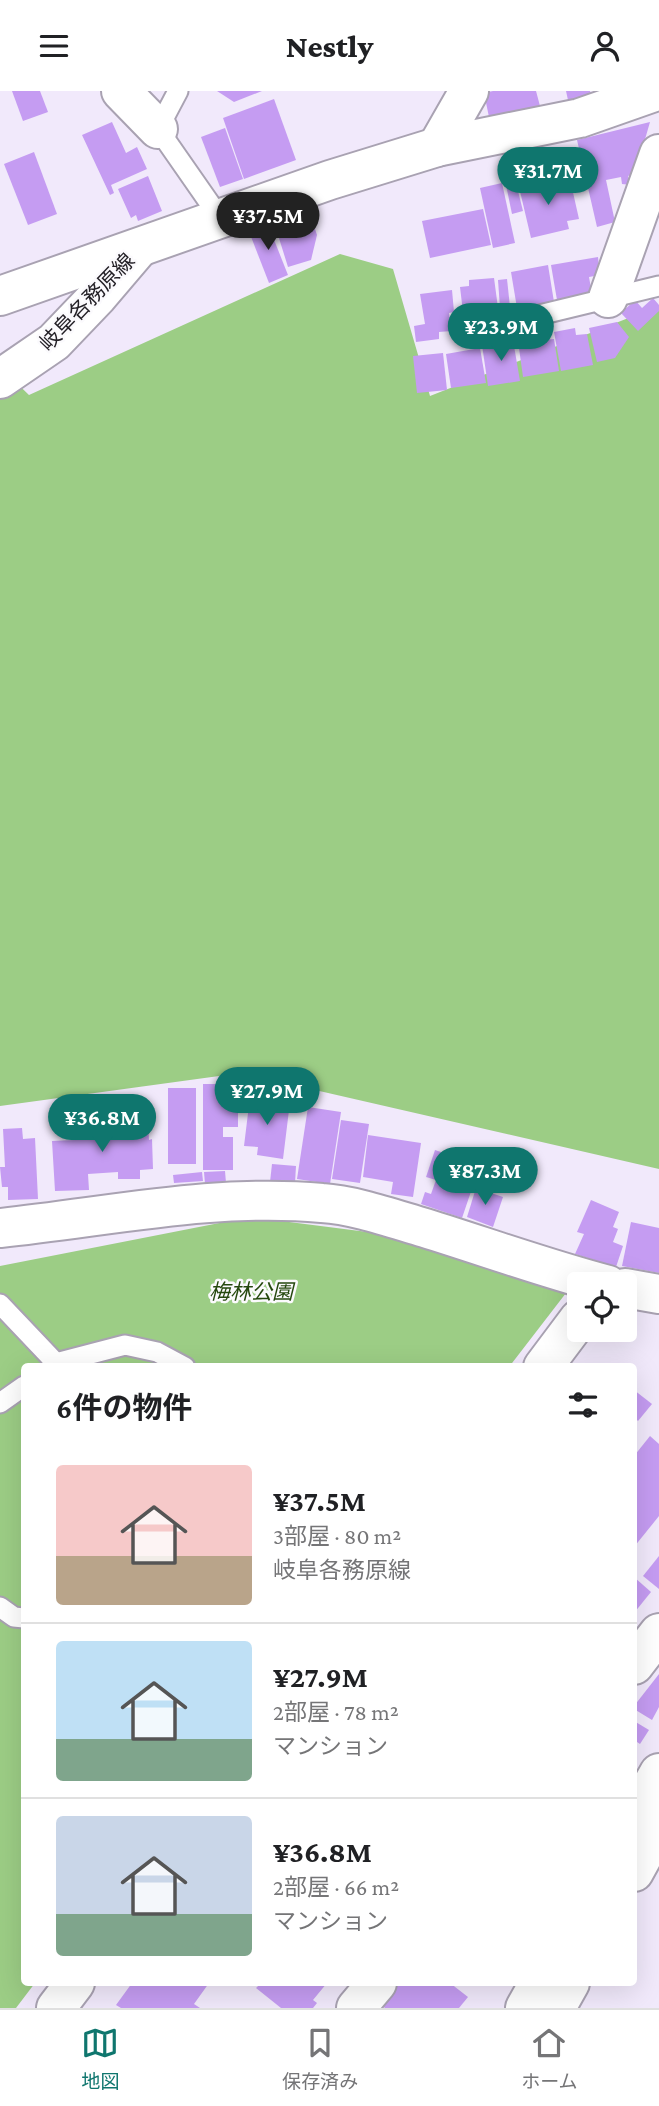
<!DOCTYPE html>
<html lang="ja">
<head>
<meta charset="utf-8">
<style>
	body { margin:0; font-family:"Crimson Pro","Noto Sans JP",serif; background:#f6f6f6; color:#202124; height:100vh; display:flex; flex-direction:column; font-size:26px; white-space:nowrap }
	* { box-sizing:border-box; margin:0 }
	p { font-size:23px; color:#757577 }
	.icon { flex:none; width:38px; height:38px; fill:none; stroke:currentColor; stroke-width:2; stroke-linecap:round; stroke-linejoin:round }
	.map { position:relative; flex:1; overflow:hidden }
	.drawer { position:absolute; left:21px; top:1272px; width:616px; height:623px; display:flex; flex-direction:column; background:#fff; border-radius:7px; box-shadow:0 7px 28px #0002 }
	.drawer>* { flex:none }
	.fabs { position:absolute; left:567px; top:1181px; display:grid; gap:14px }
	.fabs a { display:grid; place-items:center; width:70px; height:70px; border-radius:7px; background:#fff; box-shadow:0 7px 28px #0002; font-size:35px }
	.price { position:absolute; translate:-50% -60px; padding:0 16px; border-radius:24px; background:#0f766e; color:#fff; font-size:23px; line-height:46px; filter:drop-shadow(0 2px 4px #0008) }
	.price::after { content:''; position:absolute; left:50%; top:42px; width:21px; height:16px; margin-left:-10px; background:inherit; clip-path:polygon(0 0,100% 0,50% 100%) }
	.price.current { background:#222; color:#fff }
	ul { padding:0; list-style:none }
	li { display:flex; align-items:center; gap:21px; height:175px; padding:0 35px }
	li+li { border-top:2px solid #e0e0e0 }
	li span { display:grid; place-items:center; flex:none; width:196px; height:140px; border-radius:7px; color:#555 }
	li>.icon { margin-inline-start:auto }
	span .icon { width:84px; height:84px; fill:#fffc; stroke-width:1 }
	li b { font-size:30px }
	h2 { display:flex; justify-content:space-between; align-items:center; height:84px; padding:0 35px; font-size:30px }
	header { display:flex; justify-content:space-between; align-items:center; height:91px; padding:0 35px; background:#fff; font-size:32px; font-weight:800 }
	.menu { display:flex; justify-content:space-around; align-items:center; height:98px; border-top:2px solid #e0e0e0; background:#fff; font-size:19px; color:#757577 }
	.menu a { display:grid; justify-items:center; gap:4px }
	.menu .current { color:#0f766e }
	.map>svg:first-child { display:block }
	.green { fill:#9ccd85 }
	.building { fill:#c59cf2 }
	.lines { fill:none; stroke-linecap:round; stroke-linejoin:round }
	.lane-casing { stroke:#a9a2b2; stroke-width:23 }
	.street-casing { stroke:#a9a2b2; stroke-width:42 }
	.secondary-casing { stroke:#a9a2b2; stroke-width:42 }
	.highway-casing { stroke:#a9a2b2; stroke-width:42 }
	.lane { stroke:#fff; stroke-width:19 }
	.street { stroke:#fff; stroke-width:38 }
	.secondary { stroke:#fff; stroke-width:38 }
	.highway { stroke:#fff; stroke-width:38 }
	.labels { text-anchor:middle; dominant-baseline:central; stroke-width:5; stroke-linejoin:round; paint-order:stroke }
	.street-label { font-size:21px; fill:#242127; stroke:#fbfafd }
	.park-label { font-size:21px; font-style:italic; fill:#25480e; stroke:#fbfafd }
</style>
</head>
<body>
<header><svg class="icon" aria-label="menu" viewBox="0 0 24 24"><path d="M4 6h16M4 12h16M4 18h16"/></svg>Nestly<svg class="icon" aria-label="person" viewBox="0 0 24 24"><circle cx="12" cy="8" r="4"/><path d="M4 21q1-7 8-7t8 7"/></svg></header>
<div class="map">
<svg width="659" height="1917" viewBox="0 0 659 1917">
	<rect width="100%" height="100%" fill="#f1e9fb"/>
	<g class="green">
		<path d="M340,163l53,15 37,127 229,-90v863l-418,-96 -241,33v-739l29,28z"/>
		<path d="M250,1126l141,18 175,58 -57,74h-485v616h11l-19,25h-16v-742z"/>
	</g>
	<g class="building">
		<path d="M12,0h28l8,21 -25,9z"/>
		<path d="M217,0h45l-28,11z"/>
		<path d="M493,0h43l4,15 -51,11 -5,-24z"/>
		<path d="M566,0h24l1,3 -23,6z"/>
		<path d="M274,8l22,61 -52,19 -21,-61z"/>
		<path d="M112,31l14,31 11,-6 10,22 -36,16 3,8 -4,2 -28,-60z"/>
		<path d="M650,31l-15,52 -7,2 3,9 -9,-1 -1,-7 -15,3 9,42 -18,5 -20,-87z"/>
		<path d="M225,37l18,51 -23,8 -19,-50z"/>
		<path d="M34,61l23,62 -29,11 -24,-61z"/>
		<path d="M148,85l14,35 -24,10 -2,-6 -5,3 -13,-29z"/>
		<path d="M561,87l3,12 8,-2 7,31 -12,2 2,8 -38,9 -12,-51z"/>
		<path d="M502,92l13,60 -22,5 -13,-60z"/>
		<path d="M516,92l7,28 -11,3 -6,-29z"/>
		<path d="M483,118l8,36 -61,13 -8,-37z"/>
		<path d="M309,120l8,24 -6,25 -23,7 -14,-45z"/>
		<path d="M267,131l21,53 -19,8 -21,-54z"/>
		<path d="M598,166l2,18 -11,2 3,17 -35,6 -6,-35z"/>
		<path d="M548,174l6,37 -37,6 -6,-36z"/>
		<path d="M494,187l4,30 -35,4 -3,-25 9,-1v-6z"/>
		<path d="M507,188l3,28 -10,1 -2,-28z"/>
		<path d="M452,199l2,22 -5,1 2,18 -12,1v7l-23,3 -2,-16 11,-2 -5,-30z"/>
		<path d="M653,207l6,7v6l-21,20 -17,-18 14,-13 7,8z"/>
		<path d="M617,231l12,15 -14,21 -18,4 -8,-34z"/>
		<path d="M575,237l1,7 11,-1 6,31 -32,6 -7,-39z"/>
		<path d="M542,245l1,4 11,-1 5,32 -36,6 -5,-36z"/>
		<path d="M513,249l7,41 -32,5 -6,-41z"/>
		<path d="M480,257l6,35 -35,5 -5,-34z"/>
		<path d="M443,262l4,37 -30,3 -4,-37z"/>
		<path d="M203,993h35v43h-15v10h10v33h-30z"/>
		<rect x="168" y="997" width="28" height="76"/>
		<path d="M250,1006l40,5 -7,57 -26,-4 1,-8 -14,-1z"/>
		<path d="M308,1016l33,5 -11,72 -33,-5z"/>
		<path d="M341,1029l28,4 -9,59 -28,-4z"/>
		<path d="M148,1031l1,18 3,-1 1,30 -13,1v9h-22v-7l-30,2 1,16 -34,1 -3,-50 22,-1 1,-14z"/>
		<path d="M22,1037l1,11 12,-1 3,61 -30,1v-13h-6l-2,-20h5l-2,-38z"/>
		<path d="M368,1044l53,8 -8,54 -22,-3 2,-12 -30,-5z"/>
		<path d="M435,1059l45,15 -18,53 -41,-14 4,-12 6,2 5,-14 -10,-3z"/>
		<path d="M272,1073l24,2 -1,17 -25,-1z"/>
		<path d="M225,1080l1,12 -21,1 -1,-12z"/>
		<path d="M202,1081l1,9 -29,2 -1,-8z"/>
		<path d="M476,1097l27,9 -10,30 -26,-10z"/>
		<path d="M591,1109l28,12 -6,15 5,2 -5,13 10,4 -7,21 -41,-13 9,-20 -7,-2z"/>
		<path d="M631,1131l28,6v45l-37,-7z"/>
		<path d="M634,1299l18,14 -14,17 -4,-4z"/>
		<path d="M650,1345l9,8v72l-25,31v-91z"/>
		<path d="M659,1465v33l-16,-13z"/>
		<path d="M634,1486l17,15 -17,21z"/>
		<path d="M659,1583v33l-7,13 -18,-11v-3z"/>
		<path d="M634,1630l15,9 -9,14 -6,-4z"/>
		<path d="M132,1892h77l-15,21 6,4h-79l-5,-3z"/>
		<path d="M261,1892h66l-14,17 4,3 -4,5h-32l-25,-20z"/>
		<path d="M400,1892h50l18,14 -9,11h-74l-4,-3z"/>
	</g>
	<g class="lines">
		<defs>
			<g id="lane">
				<path d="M178,0l-20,38 62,89"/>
				<path d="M465,242l194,-47"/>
				<path d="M0,1213l56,59"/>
				<path d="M51,1276l5,-4 69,-18 32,7 28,15"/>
				<path d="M0,1312l24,-17"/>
				<path d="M0,1516l14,10 10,1"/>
			</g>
			<g id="street">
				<path d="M121,0l37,38"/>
				<path d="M437,56l32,-56"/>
				<path d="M608,207l51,-144"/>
				<path d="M0,1137c107,-11 214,-35 322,-25 33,2 72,16 103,25 61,19 122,41 183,57"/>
				<path d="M625,1197l34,6"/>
				<path d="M543,1276l36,-48"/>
				<path d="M634,1574l25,-32"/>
				<path d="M56,1917l19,-25"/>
				<path d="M356,1917l21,-25"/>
			</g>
			<g id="secondary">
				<path d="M0,205l330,-116 107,-33 143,-29 77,-27"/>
				<path d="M0,288l54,-37 44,-46 40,-47"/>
			</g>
			<g id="highway">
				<path d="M634,1726l25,-44"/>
				<path d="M634,1781l25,-45"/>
				<path d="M525,1917l14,-25"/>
				<path d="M556,1917l14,-25"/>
			</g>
		</defs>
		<use href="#lane" class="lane-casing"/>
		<use href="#street" class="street-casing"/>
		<use href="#secondary" class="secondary-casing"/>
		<use href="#highway" class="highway-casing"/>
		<use href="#lane" class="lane"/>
		<use href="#street" class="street"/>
		<use href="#secondary" class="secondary"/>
		<use href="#highway" class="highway"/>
	</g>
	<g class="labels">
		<g class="street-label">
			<text transform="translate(87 211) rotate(-46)">岐阜各務原線</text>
		</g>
		<g class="park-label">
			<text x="251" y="1201">梅林公園</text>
		</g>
	</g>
</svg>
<div class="fabs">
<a><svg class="icon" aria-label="locate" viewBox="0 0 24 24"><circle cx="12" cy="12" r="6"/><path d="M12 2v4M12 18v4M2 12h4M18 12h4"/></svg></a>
</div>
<b class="price" style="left:548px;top:116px">¥31.7M</b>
<b class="price current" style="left:268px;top:161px">¥37.5M</b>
<b class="price" style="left:501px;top:272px">¥23.9M</b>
<b class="price" style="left:267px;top:1036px">¥27.9M</b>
<b class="price" style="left:102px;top:1063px">¥36.8M</b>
<b class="price" style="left:485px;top:1116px">¥87.3M</b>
<section class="drawer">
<h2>6件の物件<svg class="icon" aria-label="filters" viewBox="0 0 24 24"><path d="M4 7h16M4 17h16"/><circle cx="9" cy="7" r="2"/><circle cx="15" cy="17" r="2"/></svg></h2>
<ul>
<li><span style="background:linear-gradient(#f6c9c9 65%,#b9a48a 0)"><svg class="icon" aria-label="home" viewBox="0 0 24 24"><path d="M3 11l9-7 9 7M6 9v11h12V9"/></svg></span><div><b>¥37.5M</b><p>3部屋 · 80 m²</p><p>岐阜各務原線</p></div></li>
<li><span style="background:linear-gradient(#bfe0f5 70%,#7fa58c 0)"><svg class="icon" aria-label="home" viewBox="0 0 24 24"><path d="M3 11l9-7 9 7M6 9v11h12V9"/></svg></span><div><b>¥27.9M</b><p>2部屋 · 78 m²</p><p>マンション</p></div></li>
<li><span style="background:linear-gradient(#c9d6e8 70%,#7fa58c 0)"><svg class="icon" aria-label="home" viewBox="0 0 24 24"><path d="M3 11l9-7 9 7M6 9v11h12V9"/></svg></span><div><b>¥36.8M</b><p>2部屋 · 66 m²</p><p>マンション</p></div></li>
</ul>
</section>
</div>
<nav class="menu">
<a class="current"><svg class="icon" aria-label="map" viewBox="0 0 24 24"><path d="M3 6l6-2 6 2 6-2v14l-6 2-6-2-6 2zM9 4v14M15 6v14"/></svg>地図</a>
<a><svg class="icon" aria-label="saved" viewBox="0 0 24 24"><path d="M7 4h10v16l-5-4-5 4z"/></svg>保存済み</a>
<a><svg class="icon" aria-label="home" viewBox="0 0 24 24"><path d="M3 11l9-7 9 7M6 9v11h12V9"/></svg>ホーム</a>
</nav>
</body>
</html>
